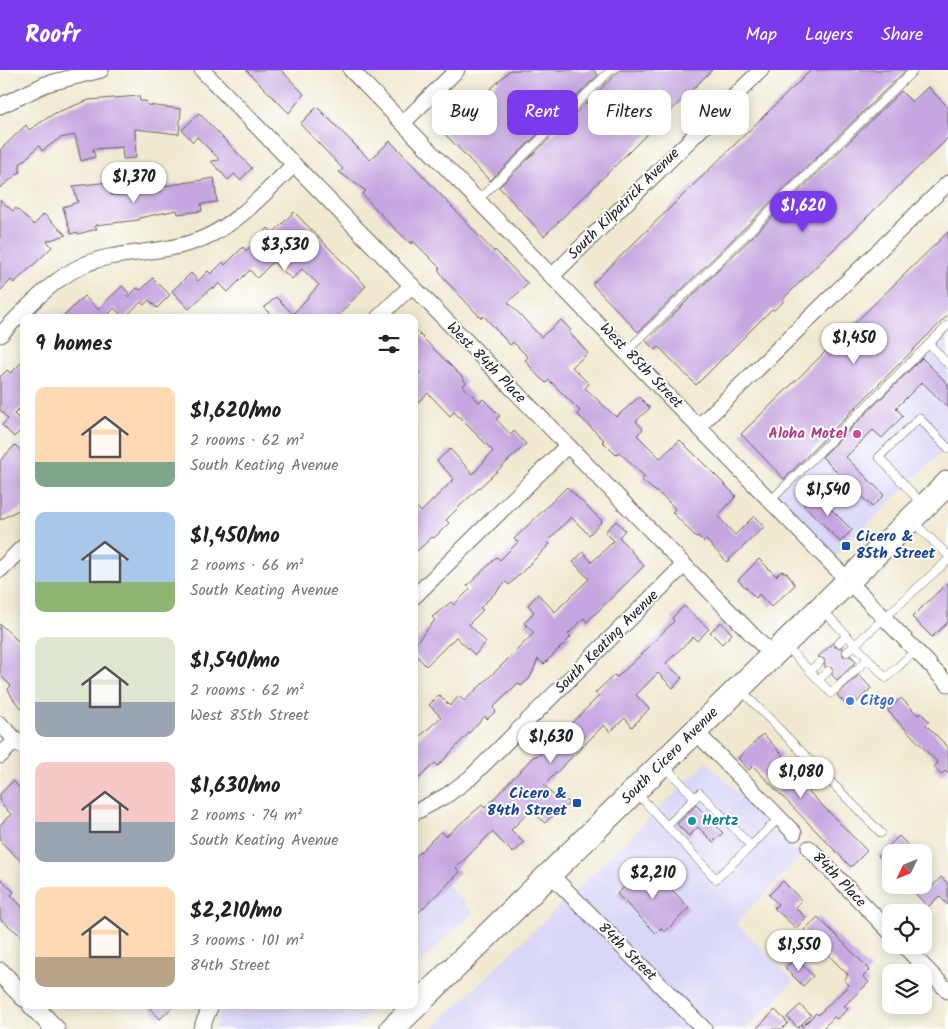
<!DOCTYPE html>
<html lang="en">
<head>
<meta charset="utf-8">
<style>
	body { margin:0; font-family:Kalam,sans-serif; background:#f6f6f6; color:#222; height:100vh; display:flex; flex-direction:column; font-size:19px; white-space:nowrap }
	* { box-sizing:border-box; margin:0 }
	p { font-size:16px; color:#767676 }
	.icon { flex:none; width:28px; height:28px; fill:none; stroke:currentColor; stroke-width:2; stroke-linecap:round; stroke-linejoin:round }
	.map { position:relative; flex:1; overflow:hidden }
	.sheet { position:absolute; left:20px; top:244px; width:398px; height:695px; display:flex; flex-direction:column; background:#fff; border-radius:10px; box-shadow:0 2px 12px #0003 }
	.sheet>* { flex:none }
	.guide { position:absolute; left:432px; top:20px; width:440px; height:45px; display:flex; gap:10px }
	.needle { width:32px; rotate:227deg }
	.buttons { position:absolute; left:882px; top:774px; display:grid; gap:10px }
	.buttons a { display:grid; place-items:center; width:50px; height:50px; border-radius:10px; background:#fff; box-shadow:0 2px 12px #0003; font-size:25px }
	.price { position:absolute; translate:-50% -42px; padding:0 11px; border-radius:18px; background:#fff; color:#222; font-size:16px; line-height:32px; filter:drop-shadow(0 1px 2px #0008) }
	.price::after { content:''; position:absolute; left:50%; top:30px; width:15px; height:11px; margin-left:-8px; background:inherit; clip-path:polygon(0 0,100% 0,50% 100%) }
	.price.selected { background:#7c3aed; color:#fff }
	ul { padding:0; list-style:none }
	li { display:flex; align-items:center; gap:15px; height:125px; padding:0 15px }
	li span { display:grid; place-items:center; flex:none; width:140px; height:100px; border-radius:10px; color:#555 }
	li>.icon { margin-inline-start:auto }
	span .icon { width:60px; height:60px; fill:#fffc; stroke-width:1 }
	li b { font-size:21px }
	h2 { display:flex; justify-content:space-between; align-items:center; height:60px; padding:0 15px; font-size:21px }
	.chip { padding:0 18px; border-radius:10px; background:#fff; box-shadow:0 2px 12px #0003; font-size:18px; line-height:45px }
	.chip.selected { background:#7c3aed; color:#fff }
	header { display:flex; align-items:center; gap:30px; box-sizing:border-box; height:70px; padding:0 25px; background:#7c3aed; color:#fff }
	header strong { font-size:24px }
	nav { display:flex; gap:28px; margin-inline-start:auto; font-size:18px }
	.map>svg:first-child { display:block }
	.built { fill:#d9d7f7 }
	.building { fill:#c6a6e0 }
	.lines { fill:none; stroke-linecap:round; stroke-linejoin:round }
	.service-casing { stroke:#66645b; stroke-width:9 }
	.minor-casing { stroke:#66645b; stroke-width:17 }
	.tertiary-casing { stroke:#66645b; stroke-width:21 }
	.primary-casing { stroke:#66645b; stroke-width:26 }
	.service { stroke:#fff; stroke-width:8 }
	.minor { stroke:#fff; stroke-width:15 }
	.tertiary { stroke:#fff; stroke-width:19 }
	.primary { stroke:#fff; stroke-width:24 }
	.hotel-dot { fill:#d1479c; stroke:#fff; stroke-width:2 }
	.transit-dot { fill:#1a4fb4; stroke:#fff; stroke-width:2 }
	.shop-dot { fill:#3f7fe0; stroke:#fff; stroke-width:2 }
	.culture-dot { fill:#0f9aa8; stroke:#fff; stroke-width:2 }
	.labels { text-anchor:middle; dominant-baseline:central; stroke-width:4; stroke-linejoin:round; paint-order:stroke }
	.street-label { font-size:15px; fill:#1c1c1c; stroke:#fff }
	.hotel-label { font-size:15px; font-weight:bold; fill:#b23c85; stroke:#fff; text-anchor:end }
	.transit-label { font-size:15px; font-weight:bold; fill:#164399; stroke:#fff; text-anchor:start }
	.shop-label { font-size:15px; font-weight:bold; fill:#366cbe; stroke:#fff; text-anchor:start }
	.culture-label { font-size:15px; font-weight:bold; fill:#0d838f; stroke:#fff; text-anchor:start }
</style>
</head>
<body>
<header>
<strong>Roofr</strong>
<nav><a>Map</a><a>Layers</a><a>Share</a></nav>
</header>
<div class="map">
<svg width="948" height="959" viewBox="0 0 948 959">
	<rect width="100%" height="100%" fill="#fff"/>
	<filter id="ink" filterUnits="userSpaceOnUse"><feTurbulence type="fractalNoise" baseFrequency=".02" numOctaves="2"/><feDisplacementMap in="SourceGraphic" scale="10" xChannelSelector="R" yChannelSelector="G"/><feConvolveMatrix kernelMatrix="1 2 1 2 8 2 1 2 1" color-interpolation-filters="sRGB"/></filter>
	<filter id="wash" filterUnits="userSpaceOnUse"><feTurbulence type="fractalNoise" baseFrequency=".0096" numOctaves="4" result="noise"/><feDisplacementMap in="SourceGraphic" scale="20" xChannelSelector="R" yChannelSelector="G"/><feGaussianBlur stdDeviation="1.12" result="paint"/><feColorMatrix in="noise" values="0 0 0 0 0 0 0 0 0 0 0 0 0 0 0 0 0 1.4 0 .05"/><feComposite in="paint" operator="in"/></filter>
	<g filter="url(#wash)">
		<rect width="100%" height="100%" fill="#f0e9d0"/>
		<g class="built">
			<path d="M948,253v123l-119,116 -61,-61z"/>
			<path d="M707,692l94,94 -65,67 58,59 -49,47h-312z"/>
			<path d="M414,781l59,61 -59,57z"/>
			<path d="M223,935h154l-24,24h-139z"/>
		</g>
		<g id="blocks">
			<g class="building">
				<path d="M246,0h35l23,24 -15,19z"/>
				<path d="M510,0h84l4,5 -108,106 -45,-47z"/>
				<path d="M620,0h92l-168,166 -45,-49z"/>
				<path d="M811,0h95l-268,262 -46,-48z"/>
				<path d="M928,17l20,20v30l-4,5 -152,148 -10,10 2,1 -10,9 -2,-1 -76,76 -37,-38 -4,3 -9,-9 255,-250 11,11z"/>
				<path d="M139,26l1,5h6l1,4 34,4 -2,25 -44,-5 1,29 -13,1 -1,-12 -29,2 2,8 -14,4 -6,-26 -15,3 -18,13 -3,-5 -19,18v8l-20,16v-38l26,-25 3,5 26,-17 34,-13z"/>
				<path d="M317,37l53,53 20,-19 10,10 94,101 1,-2 33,34 -20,18 33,35 20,-17 10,10 -2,2 19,21 -16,14 17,17 -4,4 31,29 23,-20 11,11 -14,13 7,8 -6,6 23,23 20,-18 56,56 -18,20 17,19 19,-19 10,11 -37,35 -21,-22 -2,2 -6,-6 -2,1 -24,-25 3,-3 -8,-9 -26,-20 4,-3 -26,-25 -3,3 -14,-14 2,-1 -27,-26 3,-3 -31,-31 -3,3 -8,-7 -13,-16 3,-3 -15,-15 -3,3 -26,-29 -3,2 -35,-37 -8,-12 2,-1 -27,-27 -2,3 -23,-22 -26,-28 4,-3 -27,-19 4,-3 -43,-45z"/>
				<path d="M199,43l53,55 -12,12 -6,-6 -6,6 -17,-19 9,-1 -23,-23 -4,5 -11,-12z"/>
				<path d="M214,108l3,24 -16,2 1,7 -24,3 -1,-4 -38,8v2l-44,5 2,4 -19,5 -1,-2 -6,2 -8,-27 15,-5 -5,-16 37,-4 1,13h12l36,-4v-4z"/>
				<path d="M0,130l13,11 3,-3 18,17 10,-11 22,21 -19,6 5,6 -8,8 -30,28 -3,-3 -11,11z"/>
				<path d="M294,142l72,74 -30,32h-62l-10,-10 12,-11 17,17 26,-29 -17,-16 -10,10 -19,-17 -16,16 -7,-8 -22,22 -9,-9 -5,6 -2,-2 -23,22 -17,-18 19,-18 7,8 10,-10 3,3 12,-12 2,3 18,-18 3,4 22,-23 5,5z"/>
				<path d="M948,162v83l-164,164 -43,-45z"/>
				<path d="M153,208l17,17 -13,13 -8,-8 -5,5 -3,-3 -17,16 -10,-10 -8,10h-44l22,-22 14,13 24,-23 7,7 -3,2 2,2 9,-9 4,2z"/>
				<path d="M414,259l48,48 4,6 -3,3 16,16 4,-3 17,17 -4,3 15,16 3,-4 12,13 -64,60 -16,16 3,3 -15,15 -2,-1 -18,17v-50l7,8 33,-33 -17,-18 13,-12 23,25 20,-23 -39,-39 -4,4 -22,-23 -14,13v-26l7,-7 -7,-8z"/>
				<path d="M922,288l26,26v24l-26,-26 -26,26 7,8 -21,22 -9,-8 -27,27 38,38 -12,12 -50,-50z"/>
				<path d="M24,290v44l-10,10 10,10v3l-10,10 -12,-12 6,-6 -8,-9v-33l7,-7 4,3z"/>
				<path d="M15,375l9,8v54l-24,13v-59z"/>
				<path d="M567,417l35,34 -13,14 -18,-18 -24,25 3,2 -41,41 -3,-3 -26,26 3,2 -14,14 17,18 -11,13 -19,-18 -30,29 -12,-13v-8l21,-25 -3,-3 19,-15 3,3 16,-16 -3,-3 30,-29 3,3 18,-18 -4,-3z"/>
				<path d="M815,423l37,37 -12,12 -37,-38z"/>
				<path d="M616,451l9,9 -6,7 25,29 -57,56 -3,-4 -16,16 3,3 -27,27 -6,-5 -8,19 -9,8 -3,-3 -25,25 3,3 -9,8 -2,-3 -47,50 -3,-3 -21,20v-41l27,-25 -12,-12 10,-10 11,11 9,-10 5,5 34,-32 36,-36 -10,-10 10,-11 -6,-7 10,-11 17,18 8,-8 26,-25 -16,-17 10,-10 9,10 22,-21 -9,-9z"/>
				<path d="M759,489l17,17 5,-5 6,2 8,12 -24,22 -12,-13 -3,4 -18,-18z"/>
				<path d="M948,512v40l-16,15 -20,-20z"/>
				<path d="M684,536l25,23 -12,12 -4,-4 -27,26 16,15 -9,10 -15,-15 -22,22 13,14 -17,18 -7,-9 -15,14 -6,-7 -60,60 10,11 4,-3 11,10 -9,10 -2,-3 -13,13 -14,-13 -20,20 13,13 -11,10 -21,-21 -36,36 4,4 -46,45v-59l27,-27 5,5 36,-31 3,3 48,-51 6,-2 60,-59 -4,-3 19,-18 3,2 26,-24 31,-32 -2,-3z"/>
				<path d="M721,552l11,12 -10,10 -12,-12z"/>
				<path d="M0,554l18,17 6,-5v75l-11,-12 -5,-10 3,-3 -11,-11z"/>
				<path d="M834,572l1,5 8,1v8h8l5,6 -19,18 -5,-5v-7l-7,-1 -1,-8 -6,-2z"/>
				<path d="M859,605l12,13 -21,21 -13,-14z"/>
				<path d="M901,628l17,17 3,-2 8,8 -3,4 22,22v27l-3,-3 -4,4 -7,-8 4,-4 -50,-52z"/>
				<path d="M763,664l20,21 -5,5 89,91 -16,16 -98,-101 -4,4 -11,-12z"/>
				<path d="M13,711l11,11v72l-24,-23v-16l11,-11 -11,-11v-9z"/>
				<path d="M696,735l27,28 -10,9 -15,-15 -9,9 -12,-12z"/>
				<path d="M899,766l16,16h-24v18l-13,-14z"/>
				<path d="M648,794l41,44 -24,24 -4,-4 -5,5 -39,-39z"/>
				<path d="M941,807l7,7v21l-9,-9 -11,11 -16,-17 5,-5h7v-6l8,8z"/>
				<path d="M0,808l14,14 -3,3 13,14v29l-24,-19z"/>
				<path d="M783,811l19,20 -7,6 11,11 -10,10 -22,-20 4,-4 -9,-9z"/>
				<path d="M818,847l52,53 -7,7 6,5 -25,24 4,3 -11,10 -3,-2 -12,12h-22l16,-16 2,2 31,-30 -5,-5 4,-5 -44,-45z"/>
				<path d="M796,888l17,18 -10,10 -18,-18z"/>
				<path d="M147,935h28l-15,14z"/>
				<path d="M800,935l11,10 -13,13 -11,-11z"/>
				<path d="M775,940l13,13 -6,6h-26z"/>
			</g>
		</g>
	</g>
	<g filter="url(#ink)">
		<use href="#blocks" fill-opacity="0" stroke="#66645b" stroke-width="1"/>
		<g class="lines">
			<defs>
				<g id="service">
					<path d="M478,130l133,-130"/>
					<path d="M929,274l19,20"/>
					<path d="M626,282l288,-282"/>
					<path d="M771,430l177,-175"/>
					<path d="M923,435l-44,-48 40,-39 29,30"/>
					<path d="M913,452l35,33"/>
					<path d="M823,540l63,68 30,-28"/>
					<path d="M839,573l7,-7"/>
					<path d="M786,576l45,47 37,-34"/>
					<path d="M847,582l101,-92"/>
					<path d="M810,601l10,-9"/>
					<path d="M818,610l10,-9"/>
					<path d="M742,621l139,142"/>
					<path d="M664,695l31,33"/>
					<path d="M636,722l31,34"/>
					<path d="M700,723l51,53 -35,33 -49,-53z"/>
					<path d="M751,776l28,-28"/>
				</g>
				<g id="minor">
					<path d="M202,0l570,585"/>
					<path d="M351,0l578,594"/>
					<path d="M0,36l46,-22 55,-14"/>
					<path d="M403,53l54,-53"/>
					<path d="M552,206l209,-206"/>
					<path d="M378,248l33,-32"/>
					<path d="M0,265c31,-31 63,-70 109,-78 33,-6 66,-6 97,-20 35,-16 60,-46 88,-72"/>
					<path d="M699,356l249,-243"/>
					<path d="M0,500l24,-24"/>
					<path d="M414,527l153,-151"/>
					<path d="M935,601l13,13"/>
					<path d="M0,654l24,24"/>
					<path d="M695,661l99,102"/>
					<path d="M0,686l16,-16"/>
					<path d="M414,743l33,-18 23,-17 214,-213"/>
					<path d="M809,778l82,85"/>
					<path d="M550,804l154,155"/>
					<path d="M903,875l45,46"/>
					<path d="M201,959l10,-24"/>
				</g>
				<g id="tertiary">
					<path d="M0,902l24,25"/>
					<path d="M32,935l23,24"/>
				</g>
				<path id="primary" d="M392,959l556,-546"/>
			</defs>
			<use href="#service" class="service-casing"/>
			<use href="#minor" class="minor-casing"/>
			<use href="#tertiary" class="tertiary-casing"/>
			<use href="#primary" class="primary-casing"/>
			<use href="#service" class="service"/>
			<use href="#minor" class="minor"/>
			<use href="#tertiary" class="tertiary"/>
			<use href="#primary" class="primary"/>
		</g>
	</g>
	<circle class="hotel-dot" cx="857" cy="364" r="5"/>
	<g class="transit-dot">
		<rect x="841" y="471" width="10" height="10" rx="2.5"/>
		<rect x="572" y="728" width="10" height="10" rx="2.5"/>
	</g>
	<circle class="shop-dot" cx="850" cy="631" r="5"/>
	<circle class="culture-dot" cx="692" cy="751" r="5"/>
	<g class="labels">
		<g class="street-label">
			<text transform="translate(624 134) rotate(-45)">South Kilpatrick Avenue</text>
			<text transform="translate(486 293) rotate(46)">West 84th Place</text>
			<text transform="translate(641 296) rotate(46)">West 85th Street</text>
			<text transform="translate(607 572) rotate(-45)">South Keating Avenue</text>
			<text transform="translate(670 686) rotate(-45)">South Cicero Avenue</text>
			<text transform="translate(839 810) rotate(46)">84th Place</text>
			<text transform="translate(627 882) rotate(45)">84th Street</text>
		</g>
		<g class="hotel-label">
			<text x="847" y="364">Aloha Motel</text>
		</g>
		<g class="transit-label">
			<text x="856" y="467">Cicero &amp;<tspan x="856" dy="17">85th Street</tspan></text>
			<text x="567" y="724" text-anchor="end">Cicero &amp;<tspan x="567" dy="17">84th Street</tspan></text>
		</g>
		<g class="shop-label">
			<text x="860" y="631">Citgo</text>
		</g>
		<g class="culture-label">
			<text x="702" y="751">Hertz</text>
		</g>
	</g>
</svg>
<div class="buttons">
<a><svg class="needle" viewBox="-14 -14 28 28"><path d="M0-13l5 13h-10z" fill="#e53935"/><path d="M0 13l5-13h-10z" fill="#767676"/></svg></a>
<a><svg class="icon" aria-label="locate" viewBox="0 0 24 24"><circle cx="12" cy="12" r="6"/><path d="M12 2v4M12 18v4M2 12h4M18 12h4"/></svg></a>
<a><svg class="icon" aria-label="layers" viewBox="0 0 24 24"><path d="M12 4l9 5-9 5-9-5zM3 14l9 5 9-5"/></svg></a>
</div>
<b class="price" style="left:134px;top:134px">$1,370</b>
<b class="price selected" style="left:803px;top:163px">$1,620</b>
<b class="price" style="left:285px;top:202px">$3,530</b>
<b class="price" style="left:854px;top:295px">$1,450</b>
<b class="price" style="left:828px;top:447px">$1,540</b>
<b class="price" style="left:551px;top:694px">$1,630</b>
<b class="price" style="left:801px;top:729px">$1,080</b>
<b class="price" style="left:653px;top:830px">$2,210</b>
<b class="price" style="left:799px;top:902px">$1,550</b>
<div class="guide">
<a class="chip">Buy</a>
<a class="chip selected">Rent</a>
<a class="chip">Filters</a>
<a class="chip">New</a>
</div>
<section class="sheet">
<h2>9 homes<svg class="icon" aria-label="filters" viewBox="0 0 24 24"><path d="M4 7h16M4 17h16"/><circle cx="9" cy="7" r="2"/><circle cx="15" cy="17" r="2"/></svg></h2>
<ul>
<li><span style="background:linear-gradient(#ffd9b3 75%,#7fa58c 0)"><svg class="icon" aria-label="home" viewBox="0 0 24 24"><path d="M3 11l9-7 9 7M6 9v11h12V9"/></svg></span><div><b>$1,620/mo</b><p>2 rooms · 62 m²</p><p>South Keating Avenue</p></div></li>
<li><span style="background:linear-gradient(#a9c7e8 70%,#8fb573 0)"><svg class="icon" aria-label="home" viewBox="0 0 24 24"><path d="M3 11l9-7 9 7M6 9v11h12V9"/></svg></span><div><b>$1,450/mo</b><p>2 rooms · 66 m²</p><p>South Keating Avenue</p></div></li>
<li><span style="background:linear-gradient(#dfe7d0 65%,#9aa5b1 0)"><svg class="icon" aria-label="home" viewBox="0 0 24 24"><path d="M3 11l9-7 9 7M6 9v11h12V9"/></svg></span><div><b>$1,540/mo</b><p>2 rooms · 62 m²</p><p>West 85th Street</p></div></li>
<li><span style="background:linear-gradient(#f6c9c9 60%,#9aa5b1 0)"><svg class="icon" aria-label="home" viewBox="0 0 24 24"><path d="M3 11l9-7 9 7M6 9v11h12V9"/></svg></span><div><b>$1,630/mo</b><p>2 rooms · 74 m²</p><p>South Keating Avenue</p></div></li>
<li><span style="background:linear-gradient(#ffd9b3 70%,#b9a48a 0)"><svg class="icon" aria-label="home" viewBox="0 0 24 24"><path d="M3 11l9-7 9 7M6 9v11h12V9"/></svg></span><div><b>$2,210/mo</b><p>3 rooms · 101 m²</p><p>84th Street</p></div></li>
</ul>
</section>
</div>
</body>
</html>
